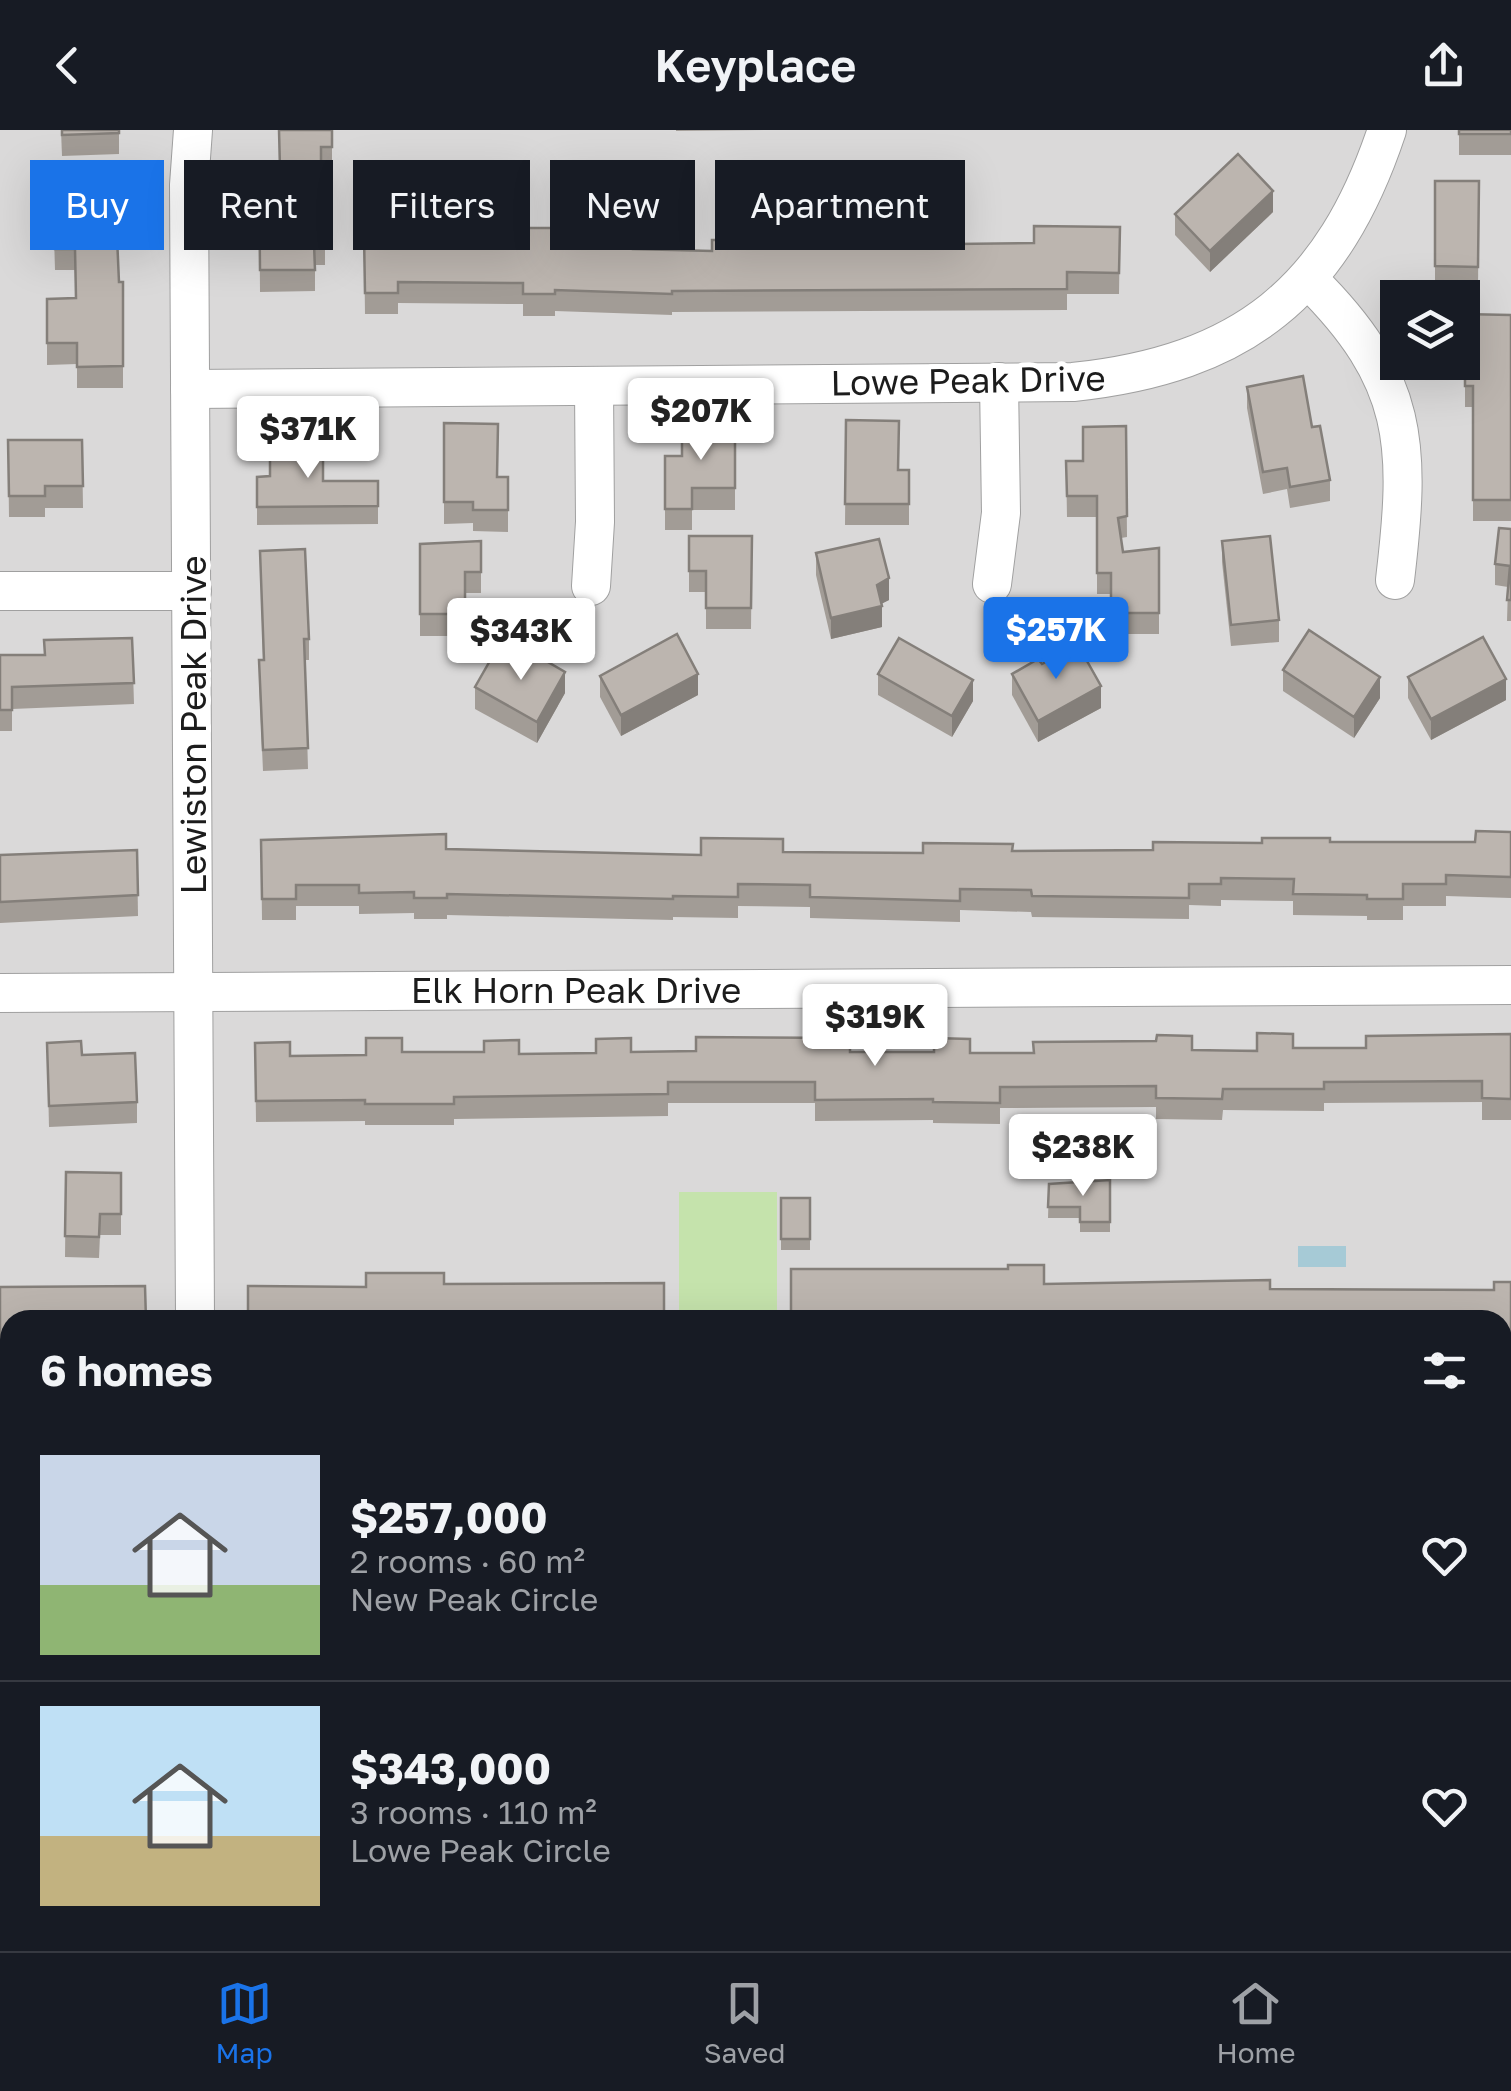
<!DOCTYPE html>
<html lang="en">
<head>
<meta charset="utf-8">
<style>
	body { margin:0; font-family:"Golos Text",sans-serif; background:#242831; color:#f1f3f6; height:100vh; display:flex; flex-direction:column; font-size:38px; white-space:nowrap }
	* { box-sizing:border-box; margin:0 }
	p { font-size:32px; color:#9ea1a6 }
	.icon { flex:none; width:55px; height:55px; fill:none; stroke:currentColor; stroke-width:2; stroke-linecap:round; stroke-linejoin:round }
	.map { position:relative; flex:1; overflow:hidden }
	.details { position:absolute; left:0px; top:1180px; width:1512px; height:642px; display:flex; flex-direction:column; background:#171b24; border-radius:30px 30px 0 0; box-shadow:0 10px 40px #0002 }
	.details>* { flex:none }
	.banner { position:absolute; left:30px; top:30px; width:1000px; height:90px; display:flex; gap:20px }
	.buttons { position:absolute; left:1380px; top:150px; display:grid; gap:20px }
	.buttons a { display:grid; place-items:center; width:100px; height:100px; border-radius:0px; background:#171b24; box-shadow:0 10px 40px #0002; font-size:50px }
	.price { position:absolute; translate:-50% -85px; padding:0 22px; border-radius:10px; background:#fff; color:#222; font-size:32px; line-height:65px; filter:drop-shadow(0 2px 5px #0008) }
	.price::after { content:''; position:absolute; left:50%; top:60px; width:30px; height:22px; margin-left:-15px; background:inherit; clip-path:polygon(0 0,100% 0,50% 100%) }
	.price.active { background:#1a73e8; color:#fff }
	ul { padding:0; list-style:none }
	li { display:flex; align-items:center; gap:30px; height:250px; padding:0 40px }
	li+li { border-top:2px solid #363941 }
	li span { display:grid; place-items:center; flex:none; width:280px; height:200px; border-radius:0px; color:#555 }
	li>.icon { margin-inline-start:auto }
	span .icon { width:120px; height:120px; fill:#fffc; stroke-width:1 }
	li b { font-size:42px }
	h2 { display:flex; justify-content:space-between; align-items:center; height:120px; padding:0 40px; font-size:42px }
	.chip { padding:0 35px; border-radius:0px; background:#171b24; box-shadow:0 10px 40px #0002; font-size:35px; line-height:90px }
	.chip.active { background:#1a73e8; color:#fff }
	header { display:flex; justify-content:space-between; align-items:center; height:130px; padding:0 40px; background:#171b24; font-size:45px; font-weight:600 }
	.dock { display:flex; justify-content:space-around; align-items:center; height:140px; border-top:2px solid #363941; background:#171b24; font-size:28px; color:#9ea1a6 }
	.dock a { display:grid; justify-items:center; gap:5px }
	.dock .active { color:#1a73e8 }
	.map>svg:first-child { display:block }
	.residential { fill:#dad9d9; fill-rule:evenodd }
	.grass { fill:#c5e3ac }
	.park { fill:#c2f4c7 }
	.water { fill:#a6cad6 }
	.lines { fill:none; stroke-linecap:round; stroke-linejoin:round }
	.stream { stroke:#a6cad6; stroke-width:9 }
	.minor-casing { stroke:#a0a0a0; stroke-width:40 }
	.path { stroke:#ed8372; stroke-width:5; stroke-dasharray:5 5; stroke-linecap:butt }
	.minor { stroke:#fff; stroke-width:38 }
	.wall { fill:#a29c96 }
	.shaded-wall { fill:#847f7a }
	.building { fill:#bcb5af; stroke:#847f7a; stroke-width:2.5 }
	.labels { text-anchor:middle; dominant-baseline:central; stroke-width:10; stroke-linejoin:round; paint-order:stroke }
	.street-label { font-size:35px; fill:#1c1c1c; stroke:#fff }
</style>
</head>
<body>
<header><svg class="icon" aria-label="back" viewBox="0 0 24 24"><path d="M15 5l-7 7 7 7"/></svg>Keyplace<svg class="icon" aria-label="share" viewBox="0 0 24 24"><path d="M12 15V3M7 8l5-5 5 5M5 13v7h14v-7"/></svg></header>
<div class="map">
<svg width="1511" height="1821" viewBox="0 0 1511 1821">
	<rect width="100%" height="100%" fill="#ece9e2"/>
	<path class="residential" d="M0,0h1511v1821h-912l7,-9h896v-622h-1492v622h368v9h-378zM1398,168h64v64h-64z"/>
	<rect class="grass" x="679" y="1062" width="98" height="128"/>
	<path class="park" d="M378,1813v-1l228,1 -7,8h-221z"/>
	<rect class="water" x="1298" y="1116" width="48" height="21"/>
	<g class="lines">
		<path class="stream" d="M448,1821l7,-9"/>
		<defs>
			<g id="minor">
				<path d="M193,0l-4,55 6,1135"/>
				<path d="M1309,150c101,100 102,165 86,300"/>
				<path d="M190,259l883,-7c170,-18 260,-90 314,-252"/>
				<path d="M992,454l9,-71 -2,-131"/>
				<path d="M591,456l4,-64 -1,-136"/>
				<path d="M0,461h192"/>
				<path d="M0,863l1511,-8"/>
				<path d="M0,1293l10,2"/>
				<path d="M1502,1300h9"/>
				<path d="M84,1821l27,-9"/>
				<path d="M858,1821l4,-9"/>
			</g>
		</defs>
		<use href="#minor" class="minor-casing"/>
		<path class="path" d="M569,1821l6,-9"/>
		<use href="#minor" class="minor"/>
	</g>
	<g class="wall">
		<path d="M61,0h58v24l-57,2z"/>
		<path d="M332,0v38l-11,1v50h4v46h-10v26l-55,1 -1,-123h21z"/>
		<path d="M676,0h88l-88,1z"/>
		<rect x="1459" y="0" width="52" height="25"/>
		<path d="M1435,51h44l-1,107h-43z"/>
		<path d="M53,72l48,13 18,67h4v106h-46v-24l-30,1v-66l28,-1v-28h-20z"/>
		<path d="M1273,82l-63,60 -35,-37v-21z"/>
		<path d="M1120,97l-1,67h-52v16l-395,2v3l-117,-4v5h-32v-12l-125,-1v11h-33l-1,-79 270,14 78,2 73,-5 249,-3z"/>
		<path d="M1462,184l49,1v206h-38v-114h-8v-34h-18v-11h15z"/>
		<path d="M1247,257l65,40 18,53v21l-40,7 -3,-19 -24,5 -16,-86z"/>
		<path d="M846,290l53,50h10v55h-64z"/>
		<path d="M444,293l53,54h11v55l-35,-1v-8l-29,1z"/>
		<path d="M735,293v87h-43v20h-27v-74h17z"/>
		<path d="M1126,296l1,111 -6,1 2,14 36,-4v86h-48v-40h-14v-77h-30l-1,-56h17z"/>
		<path d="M8,310h74l1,68h-38v9h-36z"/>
		<path d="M257,347l66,4h55v43l-121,1z"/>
		<path d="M1511,399v92h-4l1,-34 -13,-2v-21z"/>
		<path d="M689,406h63l-1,93h-45v-37h-17z"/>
		<path d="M481,411v52h-16v43h-45v-92z"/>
		<path d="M1222,411l57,79v22l-48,4 -9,-84z"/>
		<path d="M260,421l49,88v21h-4l3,109 -45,2 -4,-90v-21h4z"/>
		<path d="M816,423l73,47 -8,4 1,23 -51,12 -15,-64z"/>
		<path d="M132,508l2,66 -122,5v22h-12v-76h44z"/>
		<path d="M1042,534l59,44 -63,34 -26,-47v-21z"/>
		<path d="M1283,540l97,28 -26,40 -71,-47z"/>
		<path d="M878,544l95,27 -21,36 -74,-42z"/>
		<path d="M600,546l98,19 -77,41 -21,-39z"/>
		<path d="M1408,547l98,23 -75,40 -23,-42z"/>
		<path d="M475,557l90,6 -28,50 -62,-34z"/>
		<path d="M1511,702v66l-65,-2v10h-43v14h-36v-4l-74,-1v-14l-72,-1v6l-32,-1v14l-157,-2 -1,-5 -71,-2v12l-150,-4v-11l-72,-1v12l-65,-1v3l-226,-5v4h-33v-6l-55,1v-8h-63v14h-34l-1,-80 185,9 255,6 82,-3 140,1 230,-3 109,-7 213,-1z"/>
		<path d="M137,720l1,66 -138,7v-68z"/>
		<path d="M1511,904v86h-29v-18l-158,1v8l-101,-1 -1,10 -66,-1v-12l-156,1v16l-67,-1v-3l-118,1v-18h-147v13l-214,3v6h-89v-4l-109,1 -1,-79 35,13 76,-1 36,-3 117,2 331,-2 184,1 332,-5z"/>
		<path d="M47,913l35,12 55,47v21l-88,4z"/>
		<path d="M66,1042l55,1v62h-21l-1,23 -34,-1z"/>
		<path d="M1110,1050v52h-30v-14h-32l1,-34z"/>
		<rect x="781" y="1068" width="29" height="52"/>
		<path d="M1511,1152v78h-9v-40l-458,-36 226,5 224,1z"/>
		<path d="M0,1157l10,33v43h-10z"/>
		<path d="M1511,1521v182l-2,-1 -7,15v-177z"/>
		<path d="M245,1812h65v9h-64z"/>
		<path d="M927,1812h43l-3,9h-27l-13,-4z"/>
		<path d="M1025,1812h65l-3,9h-62z"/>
		<path d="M1118,1812h80v9h-78z"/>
		<path d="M1233,1812h32l-8,9h-15z"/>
	</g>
	<g class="shaded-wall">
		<path d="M1273,61v21l-63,60v-21z"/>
		<path d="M889,448v22l-12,6v-21z"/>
		<path d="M882,476v21l-51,12v-21z"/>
		<path d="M565,542v21l-28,50v-21z"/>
		<path d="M698,544v21l-77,41v-21z"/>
		<path d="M1380,547v21l-26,40v-21z"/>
		<path d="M1506,549v21l-75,40v-21z"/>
		<path d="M973,550v21l-21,36v-21z"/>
		<path d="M1101,556v22l-63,34v-21z"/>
		<path d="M1509,1681v21l-7,15v-21z"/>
		<path d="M10,1754v22l-10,3v-22z"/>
		<path d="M786,1812h8l-4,9h-7z"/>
		<path d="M965,1812h5l-3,9h-2z"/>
		<path d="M1083,1812h7l-3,9h-7z"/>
		<rect x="1185" y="1812" width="13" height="9"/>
		<path d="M1249,1812h16l-8,9h-8z"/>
		<path d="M1417,1812h5l-2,9h-5z"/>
	</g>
	<g class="building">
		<path d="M62,0h57v3l-57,2z"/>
		<path d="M279,0h53v17h-11v72h4v25h-11l1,26h-55l-1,-101h21z"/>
		<rect x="1459" y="0" width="52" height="4"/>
		<path d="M1238,24l35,37 -63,60 -35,-37z"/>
		<path d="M100,50l1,35 15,-1 3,68h4v84l-46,1v-24h-30v-44l29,-1 -1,-49h-20l-2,-68z"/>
		<path d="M1435,51h44l-1,86 -43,-1z"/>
		<path d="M585,93l49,2 -1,24 79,2v-11h73v6l249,-3v-17l86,1 -1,46 -52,-1v17l-395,2v3l-117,-4v4h-32v-11l-125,-1v11h-33l-1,-58 101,-1v-6h120z"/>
		<path d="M1462,184l49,1v185h-38v-114h-8v-34h-3z"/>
		<path d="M1303,246l9,51 8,-1 10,54 -40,7 -3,-19 -24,4 -16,-85z"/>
		<path d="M846,290l53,1 -1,49h11v34h-64z"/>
		<path d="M444,293l54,1 -1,53h11v33h-35v-8h-29z"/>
		<path d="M682,293h53v65h-43v21h-27v-53h17z"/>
		<path d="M1126,296l1,90 -9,2 5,34 36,-4v65h-48v-40h-14v-77h-30l-1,-35h17v-34z"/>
		<path d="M8,310h74l1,46h-38v10h-36z"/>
		<path d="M270,313h53v38h55v25l-121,1v-30l13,-1z"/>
		<path d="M1499,398l12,1v71h-4l3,-34 -15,-2z"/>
		<path d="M689,406h63l-1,72h-45v-37h-17z"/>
		<path d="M1270,406l9,84 -48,5 -9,-84z"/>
		<path d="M879,409l10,39 -12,7 5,21 -51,12 -15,-65z"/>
		<path d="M481,411v31h-16v42h-45v-70z"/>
		<path d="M305,419l4,90h-5l4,109 -45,2 -4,-90h5l-4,-109z"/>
		<path d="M1309,500l71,47 -26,40 -71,-47z"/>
		<path d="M677,504l21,40 -77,41 -21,-39z"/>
		<path d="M1483,507l23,42 -75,40 -23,-42z"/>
		<path d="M132,508l2,45 -122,4v23h-12v-55h45l-1,-15z"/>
		<path d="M899,508l74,42 -21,36 -74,-42z"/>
		<path d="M1078,515l23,41 -63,35 -26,-47 26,-15 4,5z"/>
		<path d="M495,522h10l23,13 6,-11 31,18 -28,50 -62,-35z"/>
		<path d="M1476,701l35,1v45l-65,-2v9h-43v15h-36v-4l-74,-1 1,-15 -73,-1v6h-32v14l-157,-2 -1,-6 -71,-1v12l-150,-4v-12l-72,-1v13l-65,-1v3l-226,-5v4h-33v-6l-55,1v-8h-63v14h-34l-1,-59 185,-6v15l255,6v-17l82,1v13l140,1v-10l90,1 -1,7 141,-1v-8l109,1v-5h68v4h145z"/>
		<path d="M137,720l1,45 -138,7v-47z"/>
		<path d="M1257,903l36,1v14h73v-12l145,-2v65l-29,-1v-17l-158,1v7h-101l-1,10 -66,-1v-12l-156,1v16l-67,-1v-3l-118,1v-18h-147v12l-214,3v7h-89v-4l-109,1 -1,-58 35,-1v14l76,-1v-17h36v14h82v-11l35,-1v14l77,-1v-14l35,-1v14l65,-1v-14l154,1v14h84v-14l36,1v14h64l-1,-11 123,-1 1,-6 35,1v14l65,1z"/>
		<path d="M81,911l1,14 53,-2 2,49 -88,4 -2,-63z"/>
		<path d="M66,1042l55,1v41h-21l-1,23 -34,-1z"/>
		<path d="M1110,1050v42h-30v-15h-32l1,-23z"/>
		<rect x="781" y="1068" width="29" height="41"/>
		<path d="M1008,1135h36v19l226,-4v9l224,1v-8h17v56h-9v-18h-711v-51h217z"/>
		<path d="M366,1143h78v11l220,-1v37h-416v-34l118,1z"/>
		<path d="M145,1156l1,34h-136v21h-10v-54z"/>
		<path d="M1511,1521v161l-2,-1 -7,15v-156z"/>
		<path d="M10,1702v52l-10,3v-51z"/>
		<path d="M247,1812h63v1l-24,2 1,6h-40z"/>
		<path d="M713,1812h73l-3,9h-73z"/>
		<path d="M1062,1812h21l-3,7z"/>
		<path d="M1123,1812h63l2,9h-63z"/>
		<path d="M1361,1812h56l-2,9h-56z"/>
	</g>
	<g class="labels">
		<g class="street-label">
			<text transform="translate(968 250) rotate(-1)">Lowe Peak Drive</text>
			<text transform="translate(193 595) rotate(-90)">Lewiston Peak Drive</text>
			<text x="576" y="860">Elk Horn Peak Drive</text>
		</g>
	</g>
</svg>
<div class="buttons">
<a><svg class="icon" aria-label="layers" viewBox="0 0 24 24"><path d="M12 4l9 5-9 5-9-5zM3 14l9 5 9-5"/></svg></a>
</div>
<b class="price" style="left:701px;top:333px">$207K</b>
<b class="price" style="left:308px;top:351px">$371K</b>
<b class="price active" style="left:1056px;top:552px">$257K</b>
<b class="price" style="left:521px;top:553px">$343K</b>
<b class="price" style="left:875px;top:939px">$319K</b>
<b class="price" style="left:1083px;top:1069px">$238K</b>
<div class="banner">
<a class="chip active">Buy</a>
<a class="chip">Rent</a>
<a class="chip">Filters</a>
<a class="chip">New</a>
<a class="chip">Apartment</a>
</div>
<section class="details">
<h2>6 homes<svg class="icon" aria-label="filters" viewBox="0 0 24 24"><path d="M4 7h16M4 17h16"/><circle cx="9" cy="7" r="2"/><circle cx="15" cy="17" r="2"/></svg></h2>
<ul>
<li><span style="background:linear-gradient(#c9d6e8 65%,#8fb573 0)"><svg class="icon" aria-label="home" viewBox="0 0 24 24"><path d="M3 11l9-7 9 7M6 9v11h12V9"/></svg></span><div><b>$257,000</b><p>2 rooms · 60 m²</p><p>New Peak Circle</p></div><svg class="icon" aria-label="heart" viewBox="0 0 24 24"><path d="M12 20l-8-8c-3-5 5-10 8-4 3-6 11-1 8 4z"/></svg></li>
<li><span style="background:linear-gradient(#bfe0f5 65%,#c2b280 0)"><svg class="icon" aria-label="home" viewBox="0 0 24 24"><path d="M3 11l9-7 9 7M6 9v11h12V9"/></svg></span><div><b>$343,000</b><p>3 rooms · 110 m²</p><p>Lowe Peak Circle</p></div><svg class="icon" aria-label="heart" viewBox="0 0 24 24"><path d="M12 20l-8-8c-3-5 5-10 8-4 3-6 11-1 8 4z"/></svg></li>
</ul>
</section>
</div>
<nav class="dock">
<a class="active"><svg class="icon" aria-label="map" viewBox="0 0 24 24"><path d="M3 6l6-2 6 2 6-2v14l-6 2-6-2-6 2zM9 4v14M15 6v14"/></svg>Map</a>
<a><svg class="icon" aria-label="saved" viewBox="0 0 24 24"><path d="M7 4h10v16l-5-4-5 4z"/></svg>Saved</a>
<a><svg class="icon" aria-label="home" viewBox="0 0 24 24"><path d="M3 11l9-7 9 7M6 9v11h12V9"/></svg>Home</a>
</nav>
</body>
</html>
